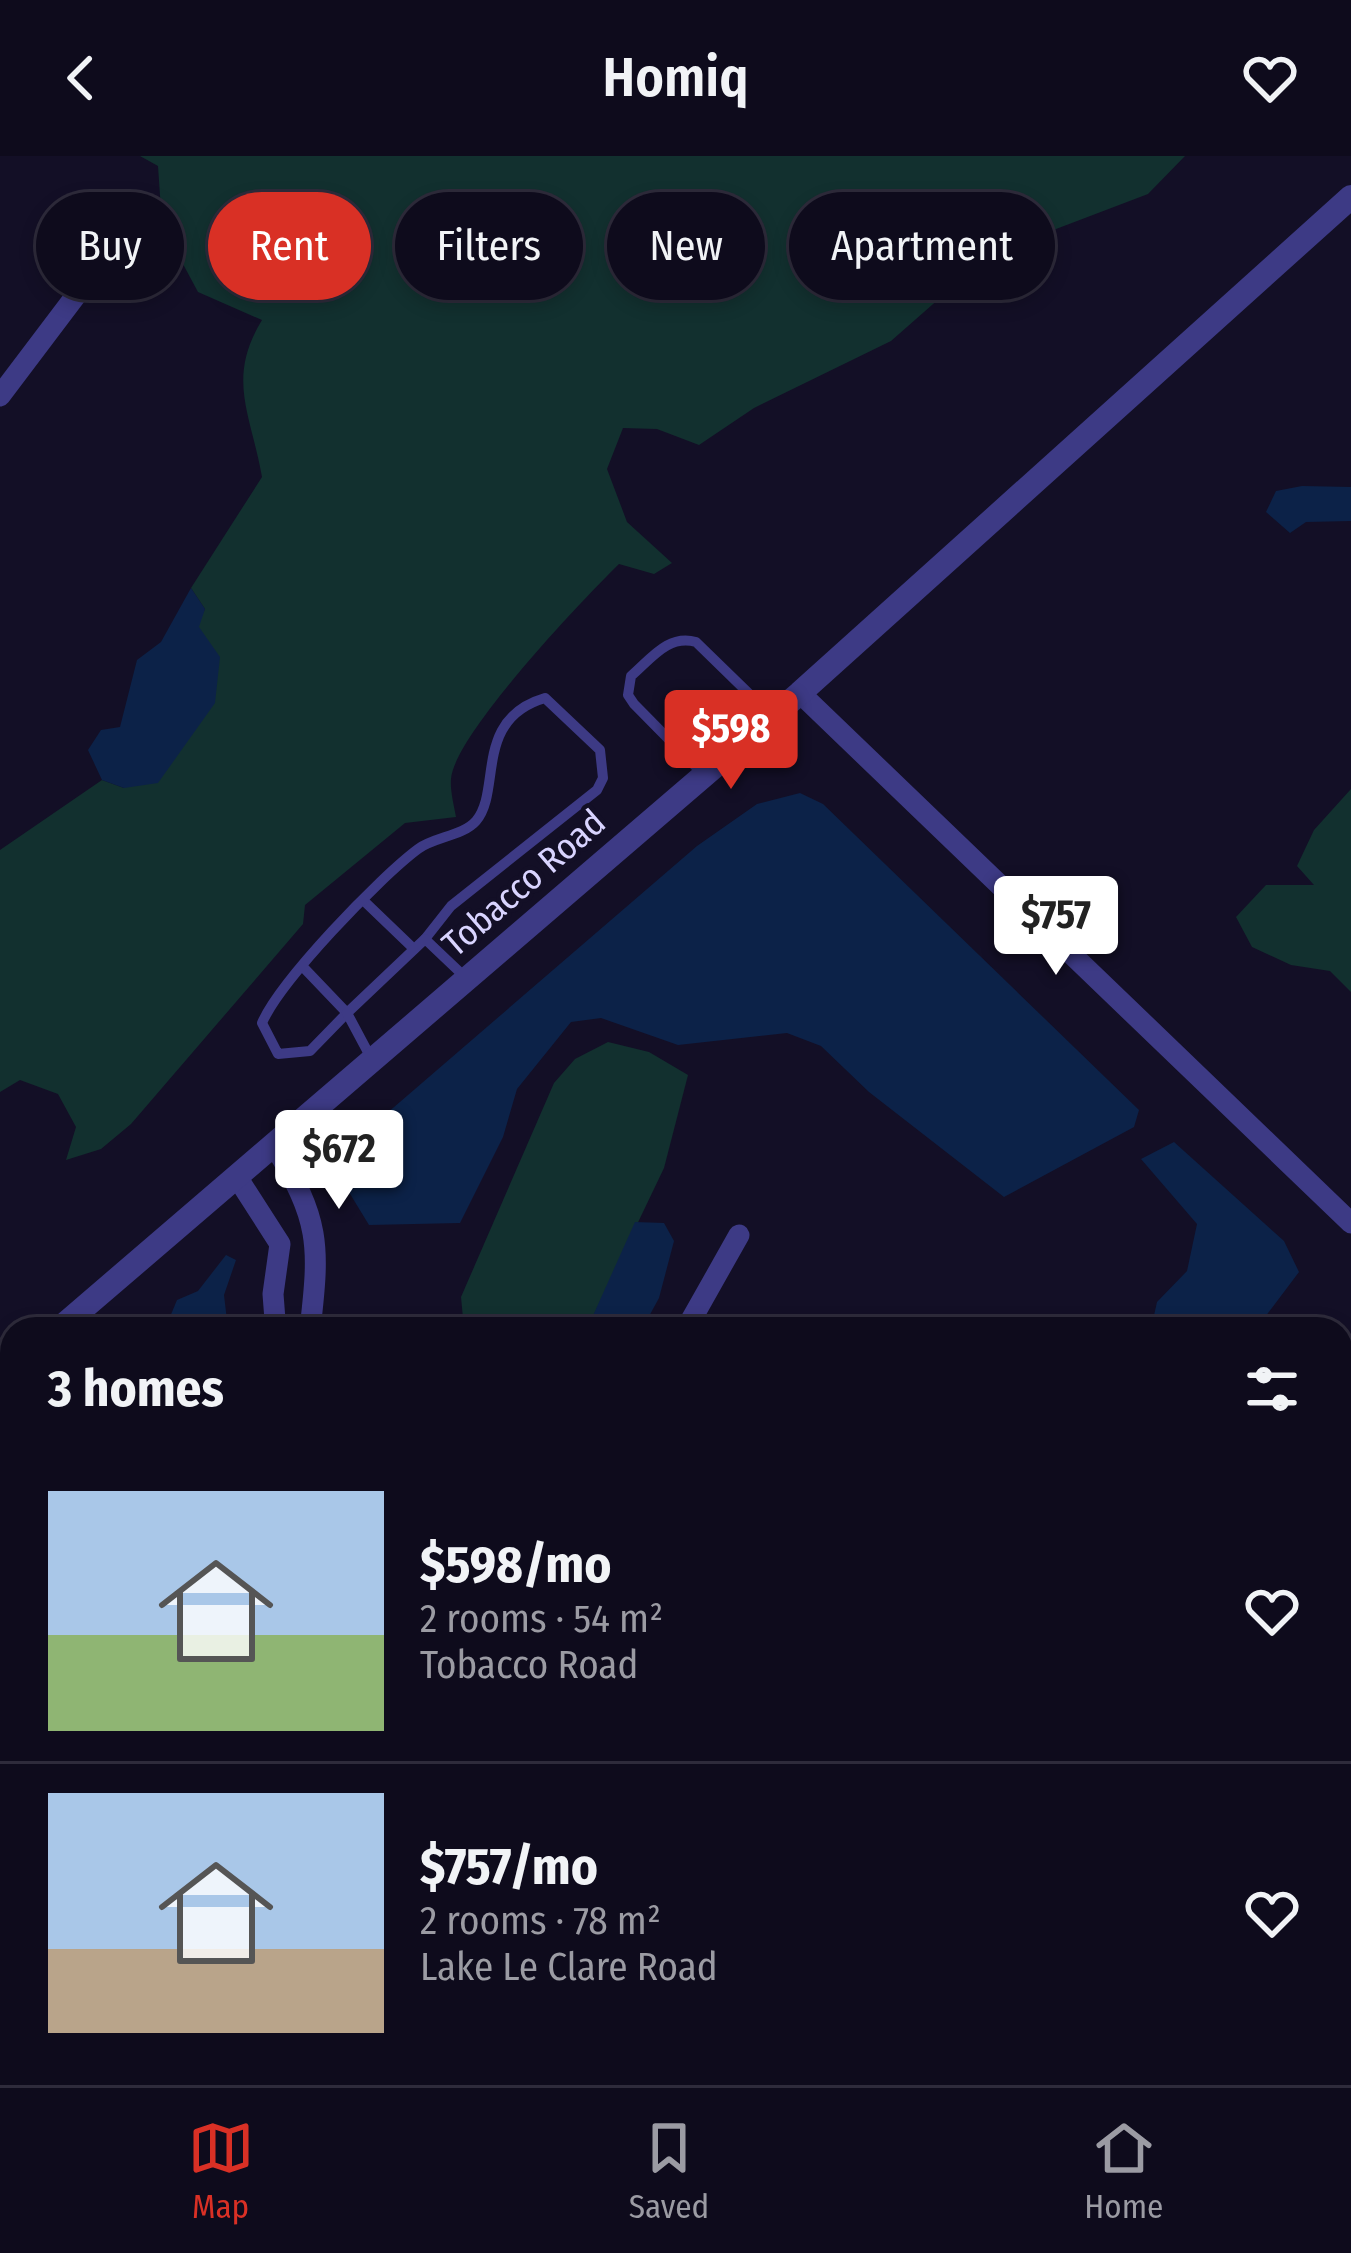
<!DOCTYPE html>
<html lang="en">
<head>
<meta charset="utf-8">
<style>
	body { margin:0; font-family:"Fira Sans Condensed",sans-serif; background:#1c1929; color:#f1f3f6; height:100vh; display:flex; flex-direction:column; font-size:45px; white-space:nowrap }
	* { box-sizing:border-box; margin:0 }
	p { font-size:39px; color:#9b9ba3 }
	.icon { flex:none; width:66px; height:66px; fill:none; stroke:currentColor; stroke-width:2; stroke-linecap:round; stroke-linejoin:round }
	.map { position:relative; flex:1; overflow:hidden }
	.panel { position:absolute; left:0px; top:1161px; width:1353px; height:768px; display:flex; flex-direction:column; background:#0e0b1c; border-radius:36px 36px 0 0; box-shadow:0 6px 18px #0003,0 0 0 3px #2e2b3b }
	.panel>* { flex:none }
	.banner { position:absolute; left:36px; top:36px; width:1281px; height:108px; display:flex; gap:24px }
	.price { position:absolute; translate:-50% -102px; padding:0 27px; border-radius:12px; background:#fff; color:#222; font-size:39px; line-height:78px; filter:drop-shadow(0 3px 6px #0008) }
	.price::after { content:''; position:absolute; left:50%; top:72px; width:36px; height:27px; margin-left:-18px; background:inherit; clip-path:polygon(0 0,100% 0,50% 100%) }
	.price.selected { background:#d93025; color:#fff }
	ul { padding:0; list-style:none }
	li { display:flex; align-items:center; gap:36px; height:300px; padding:0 48px }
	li+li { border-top:3px solid #2e2b3b }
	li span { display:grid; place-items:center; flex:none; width:336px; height:240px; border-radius:0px; color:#555 }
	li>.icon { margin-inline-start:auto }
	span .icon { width:144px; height:144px; fill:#fffc; stroke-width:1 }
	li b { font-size:51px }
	h2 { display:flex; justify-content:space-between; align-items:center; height:144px; padding:0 48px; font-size:51px }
	.tag { padding:0 42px; border-radius:54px; background:#0e0b1c; box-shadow:0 6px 18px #0003,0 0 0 3px #2e2b3b; font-size:42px; line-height:108px }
	.tag.selected { background:#d93025; color:#fff }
	header { display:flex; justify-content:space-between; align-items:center; height:156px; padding:0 48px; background:#0e0b1c; font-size:54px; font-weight:600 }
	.dock { display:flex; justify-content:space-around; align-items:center; height:168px; border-top:3px solid #2e2b3b; background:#0e0b1c; font-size:33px; color:#9b9ba3 }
	.dock a { display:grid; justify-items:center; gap:6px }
	.dock .selected { color:#d93025 }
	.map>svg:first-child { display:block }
	.green { fill:#12302f }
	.water { fill:#0c2248 }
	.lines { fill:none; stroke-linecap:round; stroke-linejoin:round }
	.service { stroke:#3d3a85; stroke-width:10 }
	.minor { stroke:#3d3a85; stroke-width:21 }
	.tertiary { stroke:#3d3a85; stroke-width:24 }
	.motorway { stroke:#ff4fa3; stroke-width:36 }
	.labels { text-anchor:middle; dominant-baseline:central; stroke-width:9; stroke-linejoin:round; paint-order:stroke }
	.street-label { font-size:36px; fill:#d9d4ff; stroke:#130f26 }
</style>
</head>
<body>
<header><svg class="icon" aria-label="back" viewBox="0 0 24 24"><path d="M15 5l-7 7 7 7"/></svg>Homiq<svg class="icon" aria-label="heart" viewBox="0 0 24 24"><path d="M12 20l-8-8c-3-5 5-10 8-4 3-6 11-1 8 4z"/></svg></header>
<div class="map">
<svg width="1351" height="1929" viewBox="0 0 1351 1929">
	<rect width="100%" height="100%" fill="#130f26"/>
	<g class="green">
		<path d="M140,0h1045l-37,38 -158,60 -99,87 -137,67 -55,37 -42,-16 -34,-1 -16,41 20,53 45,41 -18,11 -35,-10c-35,34 -165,171 -168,215 -1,12 3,26 5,38l-51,6 -100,82 -2,19 -172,200 -30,25 -35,11 10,-33 -18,-33 -38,-14 -20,12v-242l102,-70 22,8 81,-179 -14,-21 71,-111c-11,-63 -36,-98 0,-157l-64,-28 -36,-67 -4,-59z"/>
		<path d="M1351,633v203l-21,-21 -39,-6 -39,-18 -16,-30 30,-32h48l-17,-19 17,-36z"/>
		<path d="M608,886l41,10 39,23 -24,93 -77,161h-123l-3,-32 93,-214 21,-24z"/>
	</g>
	<g class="water">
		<path d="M1302,330l49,1v34l-45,1 -16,11 -24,-21 10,-21z"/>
		<path d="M191,432l14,21 -6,18 21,30 -5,46 -57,80 -34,5 -22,-8 -14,-30 13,-20 19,-3 17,-67 24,-18z"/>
		<path d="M800,637l23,11 316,306 -5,17 -130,70 -135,-105 -48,-46 -34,-13 -109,12 -77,-27 -30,4 -54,67 -14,48 -43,86 -91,2 -25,-41 -1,-26 14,-19 340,-293 60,-42z"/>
		<path d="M1174,986l110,99 15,31 -43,57h-105l6,-27 30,-31 10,-47 -56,-65z"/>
		<path d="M635,1066l29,1 10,18 -15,57 -17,31h-55z"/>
		<path d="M226,1099l10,5 -12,35 4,34h-63l12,-29 21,-9z"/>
		<path d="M12,1300v190l-12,3v-185z"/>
		<path d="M1351,1502v143l-10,-6v-124z"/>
	</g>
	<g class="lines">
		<g class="service">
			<path d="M703,618l-69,-70 -6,-9 3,-19c20,-17 37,-42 65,-34l74,72"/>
			<path d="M364,745l50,48"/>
			<path d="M304,812l43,45 -37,38 -32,3 -16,-31c18,-42 117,-145 156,-174 16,-12 45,-13 58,-28 26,-30 -3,-102 69,-123l55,52 3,28 -6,12 -146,116 -26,33"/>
			<path d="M371,902l-24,-45 78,-74 41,39"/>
		</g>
		<g class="minor">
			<path d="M0,240l77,-102 31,-77"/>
			<path d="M800,537l551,530"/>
			<path d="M274,989c46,75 46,99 36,184"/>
			<path d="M237,1021l43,67 -7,50 2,26 11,9"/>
			<path d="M686,1173l53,-94"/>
			<path d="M450,1917l11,12"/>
			<path d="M674,1929l11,-12"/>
			<path d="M1316,1929l2,-12"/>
		</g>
		<g class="tertiary">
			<path d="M59,1173l741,-636 551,-496"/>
			<path d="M0,1224l12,-10"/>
		</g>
		<g class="motorway">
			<path d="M1341,1232l10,-11"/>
			<path d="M1341,1341l10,-12"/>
			<path d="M962,1929l3,-12"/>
			<path d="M1029,1929l3,-12"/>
		</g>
	</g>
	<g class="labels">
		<g class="street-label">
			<text transform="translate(524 727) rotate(-41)">Tobacco Road</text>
		</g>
	</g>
</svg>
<b class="price selected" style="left:731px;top:636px">$598</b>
<b class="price" style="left:1056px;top:822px">$757</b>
<b class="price" style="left:339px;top:1056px">$672</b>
<div class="banner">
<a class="tag">Buy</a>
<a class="tag selected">Rent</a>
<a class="tag">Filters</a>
<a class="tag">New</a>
<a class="tag">Apartment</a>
</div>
<section class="panel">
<h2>3 homes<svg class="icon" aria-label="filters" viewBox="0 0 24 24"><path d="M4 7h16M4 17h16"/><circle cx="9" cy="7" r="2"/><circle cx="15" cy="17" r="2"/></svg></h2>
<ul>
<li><span style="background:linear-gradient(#a9c7e8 60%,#8fb573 0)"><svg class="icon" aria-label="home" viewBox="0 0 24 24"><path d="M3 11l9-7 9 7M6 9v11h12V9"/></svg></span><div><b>$598/mo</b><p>2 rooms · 54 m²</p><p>Tobacco Road</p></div><svg class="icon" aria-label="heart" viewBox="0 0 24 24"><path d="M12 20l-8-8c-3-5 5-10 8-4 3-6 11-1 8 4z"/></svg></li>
<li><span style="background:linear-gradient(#a9c7e8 65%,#b9a48a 0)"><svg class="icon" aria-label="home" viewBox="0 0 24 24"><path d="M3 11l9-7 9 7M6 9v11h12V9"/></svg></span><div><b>$757/mo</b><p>2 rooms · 78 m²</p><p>Lake Le Clare Road</p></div><svg class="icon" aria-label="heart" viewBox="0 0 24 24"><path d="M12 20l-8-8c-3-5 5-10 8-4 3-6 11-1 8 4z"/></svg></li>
</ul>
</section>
</div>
<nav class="dock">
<a class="selected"><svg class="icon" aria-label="map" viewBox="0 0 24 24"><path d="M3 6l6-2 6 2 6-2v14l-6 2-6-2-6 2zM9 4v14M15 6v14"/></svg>Map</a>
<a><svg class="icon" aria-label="saved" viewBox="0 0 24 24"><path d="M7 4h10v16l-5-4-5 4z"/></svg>Saved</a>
<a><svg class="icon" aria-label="home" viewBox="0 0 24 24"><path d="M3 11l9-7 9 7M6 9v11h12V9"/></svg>Home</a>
</nav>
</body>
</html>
